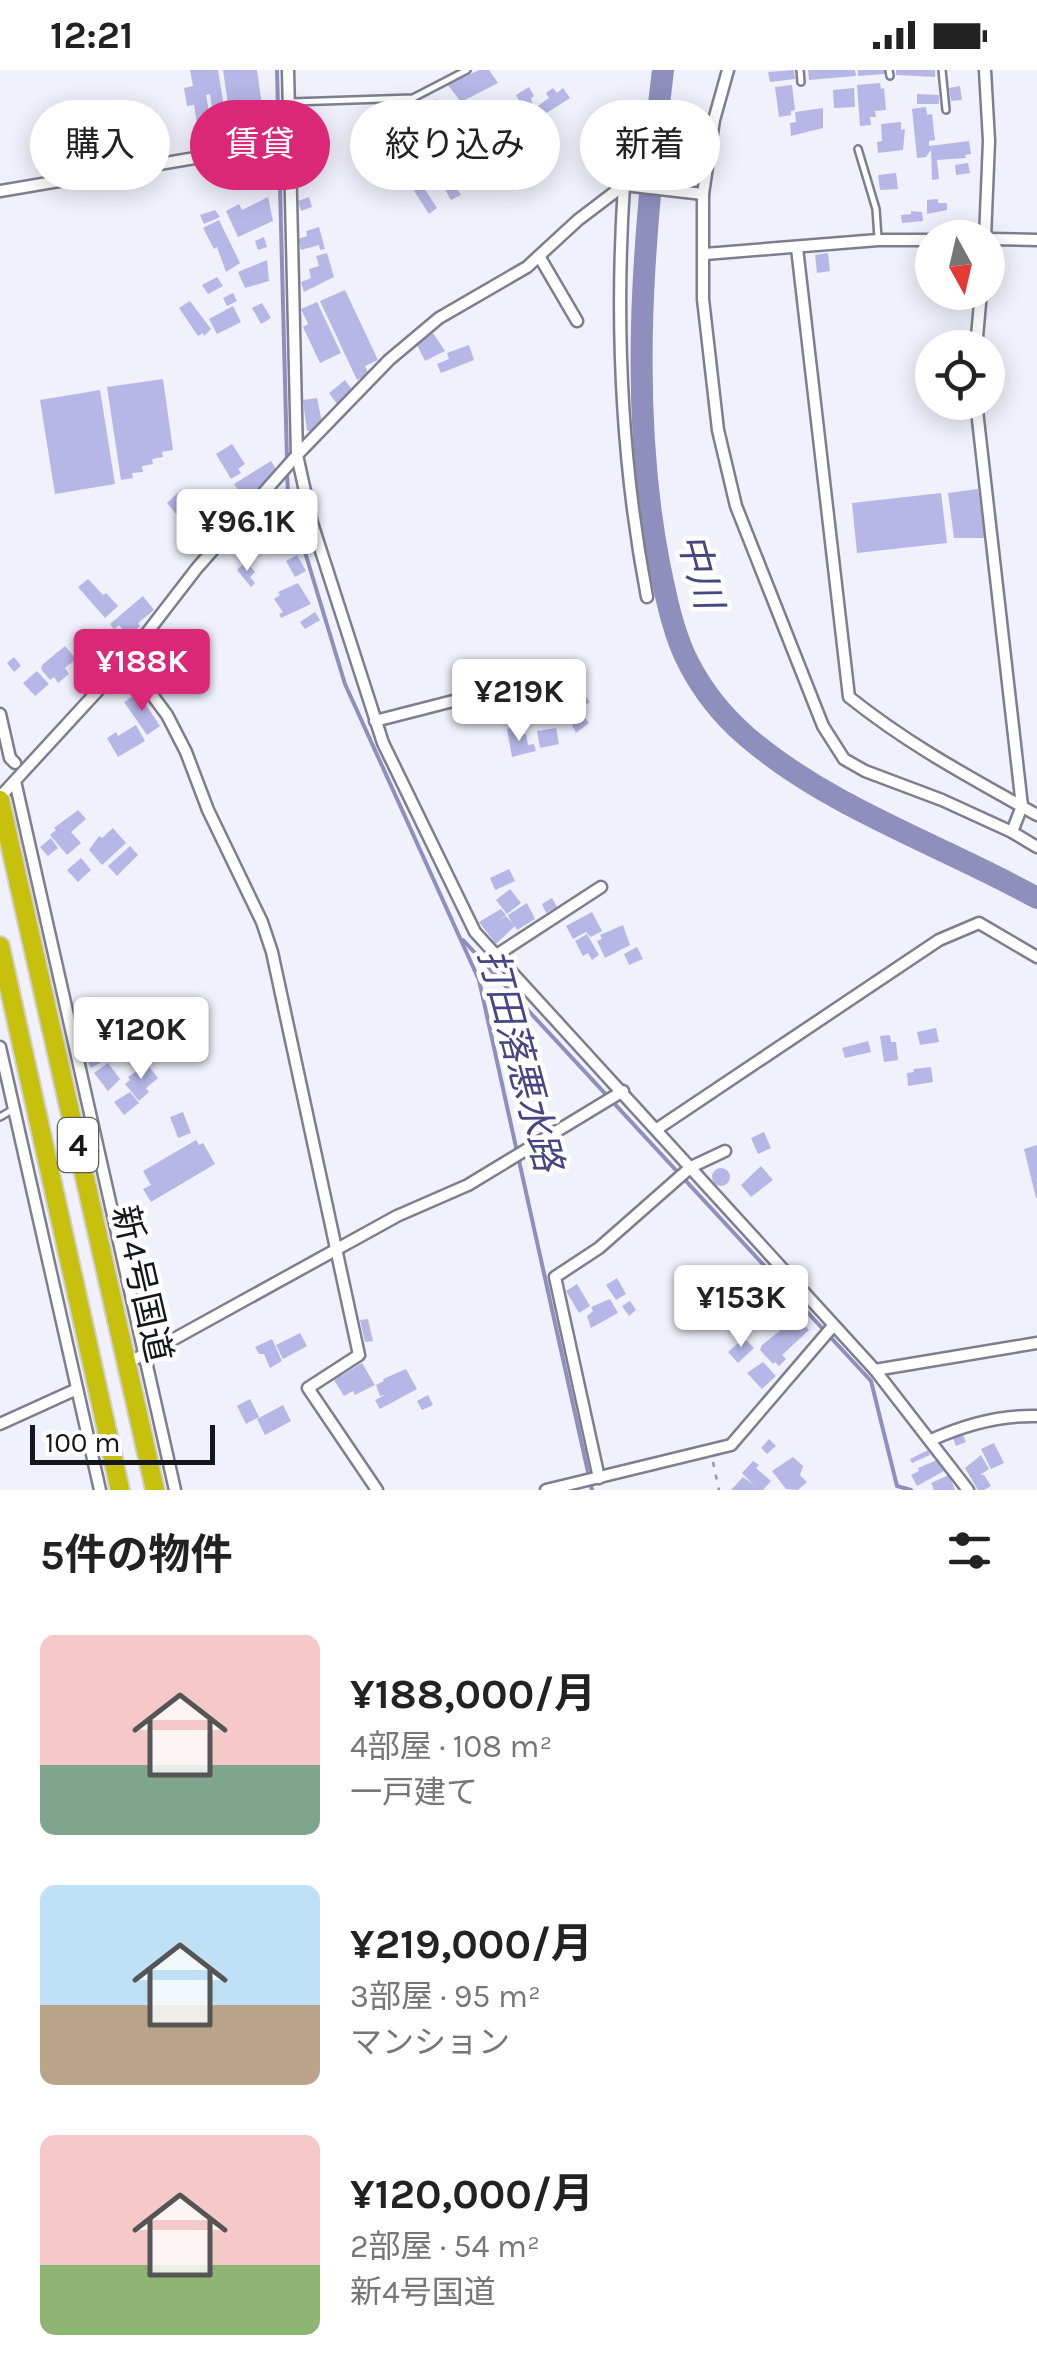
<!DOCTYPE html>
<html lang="ja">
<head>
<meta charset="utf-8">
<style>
	body { margin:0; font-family:Karla,"Noto Sans JP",sans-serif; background:#f2f2f2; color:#222; height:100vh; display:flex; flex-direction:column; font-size:38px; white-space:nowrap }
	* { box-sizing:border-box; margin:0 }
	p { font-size:32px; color:#767676 }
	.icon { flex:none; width:55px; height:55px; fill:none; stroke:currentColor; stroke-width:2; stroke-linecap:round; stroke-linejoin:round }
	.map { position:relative; height:1420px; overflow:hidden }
	.sheet { display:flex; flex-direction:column; background:#fff; flex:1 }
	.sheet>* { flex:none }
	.top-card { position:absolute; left:30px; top:30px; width:978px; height:90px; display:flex; gap:20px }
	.needle { width:65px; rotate:172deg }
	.tools { position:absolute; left:915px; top:150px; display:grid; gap:20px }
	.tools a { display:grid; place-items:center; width:90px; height:90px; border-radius:50%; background:#fff; box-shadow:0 5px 25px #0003; font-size:50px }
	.scale { position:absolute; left:30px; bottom:25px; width:185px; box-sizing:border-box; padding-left:10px; border:5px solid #15151c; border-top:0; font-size:28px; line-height:35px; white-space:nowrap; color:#15151c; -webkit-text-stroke:8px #fff; paint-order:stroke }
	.price { position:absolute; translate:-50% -85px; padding:0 22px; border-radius:10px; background:#fff; color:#222; font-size:32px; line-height:65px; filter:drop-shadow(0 2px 5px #0008) }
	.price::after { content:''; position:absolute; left:50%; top:60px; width:30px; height:22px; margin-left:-15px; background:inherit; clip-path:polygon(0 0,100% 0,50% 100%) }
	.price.active { background:#db2777; color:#fff }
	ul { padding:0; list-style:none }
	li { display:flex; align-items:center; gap:30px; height:250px; padding:0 40px }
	li span { display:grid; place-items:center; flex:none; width:280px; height:200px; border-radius:15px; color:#555 }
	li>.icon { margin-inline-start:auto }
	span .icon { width:120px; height:120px; fill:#fffc; stroke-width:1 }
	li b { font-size:42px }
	h2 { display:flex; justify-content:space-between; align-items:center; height:120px; padding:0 40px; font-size:42px }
	.tag { padding:0 35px; border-radius:45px; background:#fff; box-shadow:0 5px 25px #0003; font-size:35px; line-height:90px }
	.tag.active { background:#db2777; color:#fff }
	.status { display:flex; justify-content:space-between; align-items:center; height:70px; padding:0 50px; background:#fff; direction:ltr }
	.status svg { height:28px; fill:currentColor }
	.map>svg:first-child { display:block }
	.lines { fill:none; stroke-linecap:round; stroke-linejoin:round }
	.stream { stroke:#8f8fbd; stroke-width:4 }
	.river { stroke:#8f8fbd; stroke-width:22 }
	.building { fill:#b6b7e7 }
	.lane-casing { stroke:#7e7e8f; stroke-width:10 }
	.street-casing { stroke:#7e7e8f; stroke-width:15 }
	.highway-casing { stroke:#d0d0d2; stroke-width:22 }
	.path { stroke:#9696a0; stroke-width:2.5; stroke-dasharray:5 8; stroke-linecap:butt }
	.lane { stroke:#fff; stroke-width:5 }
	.street { stroke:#fff; stroke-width:10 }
	.highway { stroke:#c7c00d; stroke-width:18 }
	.labels { text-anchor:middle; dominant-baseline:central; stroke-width:9; stroke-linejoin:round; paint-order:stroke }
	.shield { fill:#fff; stroke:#5b5b60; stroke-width:2.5 }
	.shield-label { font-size:32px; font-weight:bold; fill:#15151c }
	.street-label { font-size:35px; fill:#15151c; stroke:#fff }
	.water-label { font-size:38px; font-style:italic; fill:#484681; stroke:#fff }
</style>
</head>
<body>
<div class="status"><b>12:21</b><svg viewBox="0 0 49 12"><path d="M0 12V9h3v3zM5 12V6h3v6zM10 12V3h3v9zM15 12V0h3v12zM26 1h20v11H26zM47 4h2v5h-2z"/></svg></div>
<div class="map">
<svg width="1037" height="1420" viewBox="0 0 1037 1420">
	<rect width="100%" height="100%" fill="#f0f1fc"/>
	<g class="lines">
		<g class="stream">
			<path d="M277,0l10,390"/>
			<path d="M287,400l1,26 57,188 134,296 113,510"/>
			<path d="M463,870l408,441 26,105 14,4"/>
		</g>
		<path class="river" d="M663,0c-19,161 -35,332 -4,493 7,33 14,71 30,101 14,27 34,52 57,72 85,73 194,108 291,162"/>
	</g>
	<g class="building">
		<path d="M190,0h28l12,73 -13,2 -7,-51 -4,1 3,16 -8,5 2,7 -6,1 -3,-19 -7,1 -3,-18 9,-2z"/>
		<path d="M223,0h34l9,64 -33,4z"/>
		<path d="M479,0h10l9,13 -37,19 -13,-17z"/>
		<path d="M794,0l1,9 -25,3 -2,-10z"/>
		<path d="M808,0h47l1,6 -47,4z"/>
		<path d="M858,0h27v4l-27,2z"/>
		<path d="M896,0h39v7l-39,-2z"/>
		<path d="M880,13l1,6 3,-1 2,22 -11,1 1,6h-6l1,8 -11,1 -3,-41z"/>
		<path d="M792,15l3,25 -4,1v4l-12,2 -4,-30z"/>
		<path d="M960,16l2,14 -11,1 -2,-13z"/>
		<path d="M529,17l5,9 -3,2 2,8 -8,5 -9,-16z"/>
		<path d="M553,18l4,5 6,-5 7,10 -25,16 -7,-8 11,-8 -3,-5z"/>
		<path d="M854,18l1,19 -21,1 -1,-18z"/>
		<path d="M917,24l22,1v9h-22z"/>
		<path d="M437,29l12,14 -19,16 -14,-17z"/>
		<path d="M926,37l1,8 5,-1 3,26 -6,1v5l40,-5 2,13 -6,1 1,3 -29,2 2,19 -7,1 -1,-30 -5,7 -9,1 -5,-49z"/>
		<path d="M823,38v20l-32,8 -1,-13 6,-1 -1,-10z"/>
		<path d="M412,42l7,32 -10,2 -5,-33z"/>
		<path d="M452,50l9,4 -2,2 17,23 -15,11 -21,-30z"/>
		<path d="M509,52l11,16 -13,8 3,5 -8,5 -2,-4 -8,6 -3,-5 -5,3 -6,-9 9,-7 -3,-4z"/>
		<path d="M901,52v8l4,-1 -2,21 -25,3 -1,-11 5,-1 -1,-17z"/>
		<path d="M531,59l11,10 -15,14 -8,-13z"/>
		<path d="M431,77l30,48 -10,5 -28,-49z"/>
		<path d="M404,87l33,51 -8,6 -33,-51z"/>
		<path d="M496,89l5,9 -11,6 -5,-9z"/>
		<path d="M968,93l2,10 -14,2 -1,-10z"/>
		<path d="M482,99l7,13 -15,8 -8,-13z"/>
		<path d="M896,103l2,16 -18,1 -2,-15z"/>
		<path d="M268,127l5,24 -35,16 -12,-26 13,-7 3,6z"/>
		<path d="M309,127l3,10 -11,4 -3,-10z"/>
		<path d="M938,129v4h9v7l-20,4v-14z"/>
		<path d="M215,140l5,7 -16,7 -4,-9z"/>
		<path d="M911,141l11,1 1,9 -21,2 -1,-8 10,-1z"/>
		<path d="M219,150l21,43 -14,9 -9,-25 -3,2 -11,-21z"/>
		<path d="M319,157l6,22 -5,1 -1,-5 -18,5 -3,-11 9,-3 -1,-5z"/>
		<path d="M264,167l3,10 -9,3 -3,-9z"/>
		<path d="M327,183l7,24 -30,15 -3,-10 10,-4 -2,-9 10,-3 -3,-10z"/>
		<path d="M828,183l2,18 -13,2 -2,-18z"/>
		<path d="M267,190l2,21 -24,7 -7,-16z"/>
		<rect x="923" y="191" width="9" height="10"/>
		<path d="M217,207l6,9 -15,8 -6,-9z"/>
		<path d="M345,220l33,70 -13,6 4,9 -12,5 -37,-79z"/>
		<path d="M233,223l4,8 -10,5 -4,-8z"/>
		<path d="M190,231l21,28 -7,7 -1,-3 -5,3 -19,-28z"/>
		<path d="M317,232l24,51 -21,10 -17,-36 5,-3 -7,-15z"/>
		<path d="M262,233l9,15 -10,6 -9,-16z"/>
		<path d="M233,236l8,16 -24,12 -8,-15z"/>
		<path d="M433,263l12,18 -20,10 -8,-16z"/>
		<path d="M469,275l5,15 -33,13 -4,-9 12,-5 -2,-6z"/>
		<path d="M163,309l10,71 -11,2 1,5 -11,2 1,5 -11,2 1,6 -11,1 1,5 -12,2 -14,-93z"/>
		<path d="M345,310l8,11 -16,13 -8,-11z"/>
		<path d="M100,320l15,94 -60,10 -15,-94z"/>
		<path d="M317,328l5,24h-4l1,8 -12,1 -4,-31z"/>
		<path d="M232,374l13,20 -7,5 3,4 -10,6 -15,-25z"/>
		<path d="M271,391l10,16 -35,25 -12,-18z"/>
		<path d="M978,419l7,49h-31l-6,-45z"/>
		<path d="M181,420l10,12 -14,13 -10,-12z"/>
		<path d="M941,423l6,50 -90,10 -5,-50z"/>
		<path d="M223,429l12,13 -22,19 -11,-14z"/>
		<path d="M187,442l17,20 -6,5 -17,-20z"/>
		<path d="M297,485l9,16 -11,6 -9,-16z"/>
		<path d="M246,492l9,10 -5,5 5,6 -4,4 -14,-17z"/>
		<path d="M88,509l15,16 3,-2 12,13 -13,12 -27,-31z"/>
		<path d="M298,513l13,21 -30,14 -2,-4 4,-2 -9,-13 6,-4 -2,-3z"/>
		<path d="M143,526l11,14 -16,13 2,3 -12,10 -9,-11 -5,4 -4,-5z"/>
		<path d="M315,542l5,8 -15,9 -5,-7z"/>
		<path d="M65,576l11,13 -11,9 4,6 -11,9 -4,-6 -4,3 -9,-11 1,-4z"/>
		<path d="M14,587l7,9 -7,6 -7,-9z"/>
		<path d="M37,601l12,13 -14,12 -12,-13z"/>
		<path d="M574,612l16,20 -7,4 -16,-16z"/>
		<path d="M138,623l22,33 -13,9 -23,-33z"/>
		<path d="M525,627l10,3v9l-21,2v-10l11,-1z"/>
		<path d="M584,646l5,7 -13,10 -4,-8z"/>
		<path d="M136,655l9,16 -27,16 -11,-19 9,-6 2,4z"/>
		<path d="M515,657l1,8 10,-1 2,11 6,-1 2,7 -24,6 -5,-28z"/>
		<path d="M556,658l3,16 -19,4 -3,-17z"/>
		<path d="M78,740l8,9 -15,13 10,11 -14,12 -17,-20 6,-5 -2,-2z"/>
		<path d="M113,758l13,15 -24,22 -13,-15 10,-14 3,2z"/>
		<path d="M51,768l7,10 -10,8 -8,-9z"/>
		<path d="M130,776l8,9 -21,21 -9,-10z"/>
		<path d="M81,788l10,12 -13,12 -11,-12z"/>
		<path d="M509,799l6,12 -20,9 -5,-12z"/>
		<path d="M510,819l11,14 -14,11 -11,-14z"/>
		<path d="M552,828l5,9 -11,6 -4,-9z"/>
		<path d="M527,833l8,16 -18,11 -2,-4 -19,18 -17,-22 22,-13 5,6 -8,6 8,-5 6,7 -4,-8z"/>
		<path d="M592,842l10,19 -11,6 -5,-5 -13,7 -7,-13z"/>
		<path d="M623,855l7,20 -25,13 -8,-17 5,-2 -2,-4z"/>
		<path d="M587,864l12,21 -7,5 -4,-7 -5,3 -8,-15z"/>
		<path d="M637,877l6,12 -14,6 -5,-11z"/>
		<path d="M936,958l3,14 -19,3 -3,-13z"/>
		<path d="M890,965l1,7h5l2,18 -14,2 -4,-26z"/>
		<path d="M868,971l3,11 -26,6 -3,-10z"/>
		<path d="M96,984l4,9 -9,5 -4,-9z"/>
		<path d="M108,993l12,16 -12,12 -14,-18z"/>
		<path d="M147,994l11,14 -12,10 3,4 -10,9 -14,-17 5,-4 -2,-3z"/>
		<path d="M931,997l2,15 -25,4 -1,-13 7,-1 -1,-3z"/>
		<path d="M130,1022l9,11 -15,12 -10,-13z"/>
		<path d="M183,1042l8,21 -13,5 -8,-21z"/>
		<path d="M764,1062l7,16 -13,6 -7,-16z"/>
		<path d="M196,1070l3,5 4,-2 12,21 -64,38 -8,-13 8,-4 -8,-14z"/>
		<path d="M1037,1075v53h-1l-12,-49z"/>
		<path d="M761,1096l12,14 -22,17 -10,-12z"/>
		<circle cx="721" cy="1107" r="9"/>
		<path d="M617,1208l9,16 -10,6 -10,-15z"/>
		<path d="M577,1214l13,22 -11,7 -13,-22z"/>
		<path d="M759,1223l8,9 -20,17 -5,-6z"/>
		<path d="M610,1229l8,14 -27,15 -4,-12 6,-5 -2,-4z"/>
		<path d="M630,1231l6,9 -7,6 -7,-10z"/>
		<path d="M797,1247l12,13 -27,25 4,4 -7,7 -4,-4 -2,2 -13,-14 2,-5z"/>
		<path d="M368,1249l5,22 -8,1 -5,-22z"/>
		<path d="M300,1263l7,13 -24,13 -7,-14z"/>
		<path d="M744,1268l10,10 -16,15 -10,-11z"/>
		<path d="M272,1269l10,22 -12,7 -6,-14h-5l-4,-7z"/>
		<path d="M763,1292l13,14 -14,13 -15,-16z"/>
		<path d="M362,1293l13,22 -20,10 -2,-4 -9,5 -10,-16z"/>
		<path d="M406,1299l11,20 -37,20 -5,-9 10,-5 -5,1 -4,-11 8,-4 -1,-2z"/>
		<path d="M428,1325l5,10 -11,5 -5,-9z"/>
		<path d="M250,1329l9,18 -13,7 -9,-18z"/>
		<path d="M283,1335l8,16 -26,14 -8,-16z"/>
		<path d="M962,1363l4,9 -10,4 -4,-10z"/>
		<path d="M769,1369l7,7 -9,8 -6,-6z"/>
		<path d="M994,1373l10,20 -13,6 -10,-20z"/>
		<path d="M928,1380l2,5 -18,8 -2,-4z"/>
		<path d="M981,1385l8,14 -9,6h4l7,11 -7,4h-6l-13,-22z"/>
		<path d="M793,1387l10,9 -3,9 7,7 -9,8 -12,-1 -14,-18z"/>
		<path d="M937,1390l7,11 -27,15 -6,-11 8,-4 -1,-3z"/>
		<path d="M753,1391l6,4 -3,3 15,13 -8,9h-32l12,-13 11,8 -12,-12z"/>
		<path d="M949,1405l6,15h-21l-3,-7z"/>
	</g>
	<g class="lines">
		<defs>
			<g id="lane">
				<path d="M800,0l1,12"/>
				<path d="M889,0l1,6"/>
				<path d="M942,0l4,40"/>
				<path d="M292,32l121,-4 54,-28"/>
				<path d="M858,79l18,60 2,29"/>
				<path d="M0,1047l12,-7"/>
			</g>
			<g id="street">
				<path d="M288,0l9,385 15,68 71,220 92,189 400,438 93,120"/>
				<path d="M728,0l-14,50 -11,74v105l15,131 18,76 87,220 21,33 21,12 77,29 70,32 25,15"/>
				<path d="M985,0l4,71 -4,97"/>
				<path d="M624,115c-9,138 -3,276 23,412"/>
				<path d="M0,121l289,-49"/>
				<path d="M988,169l49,1"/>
				<path d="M797,178l52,449c63,50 119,79 188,118"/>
				<path d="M705,184l173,-14h54"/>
				<path d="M539,186l38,65"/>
				<path d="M976,278l5,-56"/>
				<path d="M976,332l46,404 -10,26"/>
				<path d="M126,590l41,55 19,37 22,58 54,112 10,30 87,403 -51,33 69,102"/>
				<path d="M0,644l10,44 5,5"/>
				<path d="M375,651l125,-32"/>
				<path d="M15,711l160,709"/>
				<path d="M0,727l126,-137 71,-92 100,-113 92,-95 50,-42 88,-51 51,-47 46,-35 79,9"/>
				<path d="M498,884l103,-67"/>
				<path d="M0,977l100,443"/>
				<path d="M657,1059l282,-189 40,-17 58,34"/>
				<path d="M126,1292l19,-7 252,-139 71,-31 155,-94"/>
				<path d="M875,1300l162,-27"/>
				<path d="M0,1354l77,-35"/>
				<path d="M931,1370c33,-15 70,-25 106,-24"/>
				<path d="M599,1408l-44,-201 44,-29 92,-81 34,-16"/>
				<path d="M546,1420l185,-45 102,-119"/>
			</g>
			<g id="highway">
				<path d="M0,730l155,690"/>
				<path d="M0,876l120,544"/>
			</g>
		</defs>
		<use href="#lane" class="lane-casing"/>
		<use href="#street" class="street-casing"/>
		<use href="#highway" class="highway-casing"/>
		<path class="path" d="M713,1392l6,28"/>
		<use href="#lane" class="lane"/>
		<use href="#street" class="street"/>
		<use href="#highway" class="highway"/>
	</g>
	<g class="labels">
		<rect class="shield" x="58" y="1048" width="40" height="54" rx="8"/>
		<g class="shield-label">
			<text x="78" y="1075">4</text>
		</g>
		<g class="street-label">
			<text transform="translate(142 1214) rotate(77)">新4号国道</text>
		</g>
		<g class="water-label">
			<text transform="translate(700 501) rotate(75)">中川</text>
			<text transform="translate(520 990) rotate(75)">打田落悪水路</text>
		</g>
	</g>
</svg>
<div class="tools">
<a><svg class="needle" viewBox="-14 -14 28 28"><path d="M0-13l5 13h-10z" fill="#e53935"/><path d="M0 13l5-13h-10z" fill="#767676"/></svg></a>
<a><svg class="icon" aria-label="locate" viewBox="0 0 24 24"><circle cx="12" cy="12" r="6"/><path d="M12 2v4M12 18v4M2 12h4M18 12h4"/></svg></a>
</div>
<div class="scale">100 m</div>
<b class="price" style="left:247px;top:504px">¥96.1K</b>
<b class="price active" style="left:142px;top:644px">¥188K</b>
<b class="price" style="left:519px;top:674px">¥219K</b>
<b class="price" style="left:141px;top:1012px">¥120K</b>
<b class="price" style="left:741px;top:1280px">¥153K</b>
<div class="top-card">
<a class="tag">購入</a>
<a class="tag active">賃貸</a>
<a class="tag">絞り込み</a>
<a class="tag">新着</a>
</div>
</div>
<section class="sheet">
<h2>5件の物件<svg class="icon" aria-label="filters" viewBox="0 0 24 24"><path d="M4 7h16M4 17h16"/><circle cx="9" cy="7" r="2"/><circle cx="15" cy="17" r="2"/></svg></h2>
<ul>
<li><span style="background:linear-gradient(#f6c9c9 65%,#7fa58c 0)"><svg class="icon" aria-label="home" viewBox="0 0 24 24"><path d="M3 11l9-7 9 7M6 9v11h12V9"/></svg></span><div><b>¥188,000/月</b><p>4部屋 · 108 m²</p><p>一戸建て</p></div></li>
<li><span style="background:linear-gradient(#bfe0f5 60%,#b9a48a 0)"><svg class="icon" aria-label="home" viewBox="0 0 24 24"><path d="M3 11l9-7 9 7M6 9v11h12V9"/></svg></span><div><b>¥219,000/月</b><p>3部屋 · 95 m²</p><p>マンション</p></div></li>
<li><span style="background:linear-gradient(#f6c9c9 65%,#8fb573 0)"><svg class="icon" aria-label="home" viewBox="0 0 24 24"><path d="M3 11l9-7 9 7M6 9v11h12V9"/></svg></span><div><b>¥120,000/月</b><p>2部屋 · 54 m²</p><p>新4号国道</p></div></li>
</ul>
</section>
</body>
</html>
